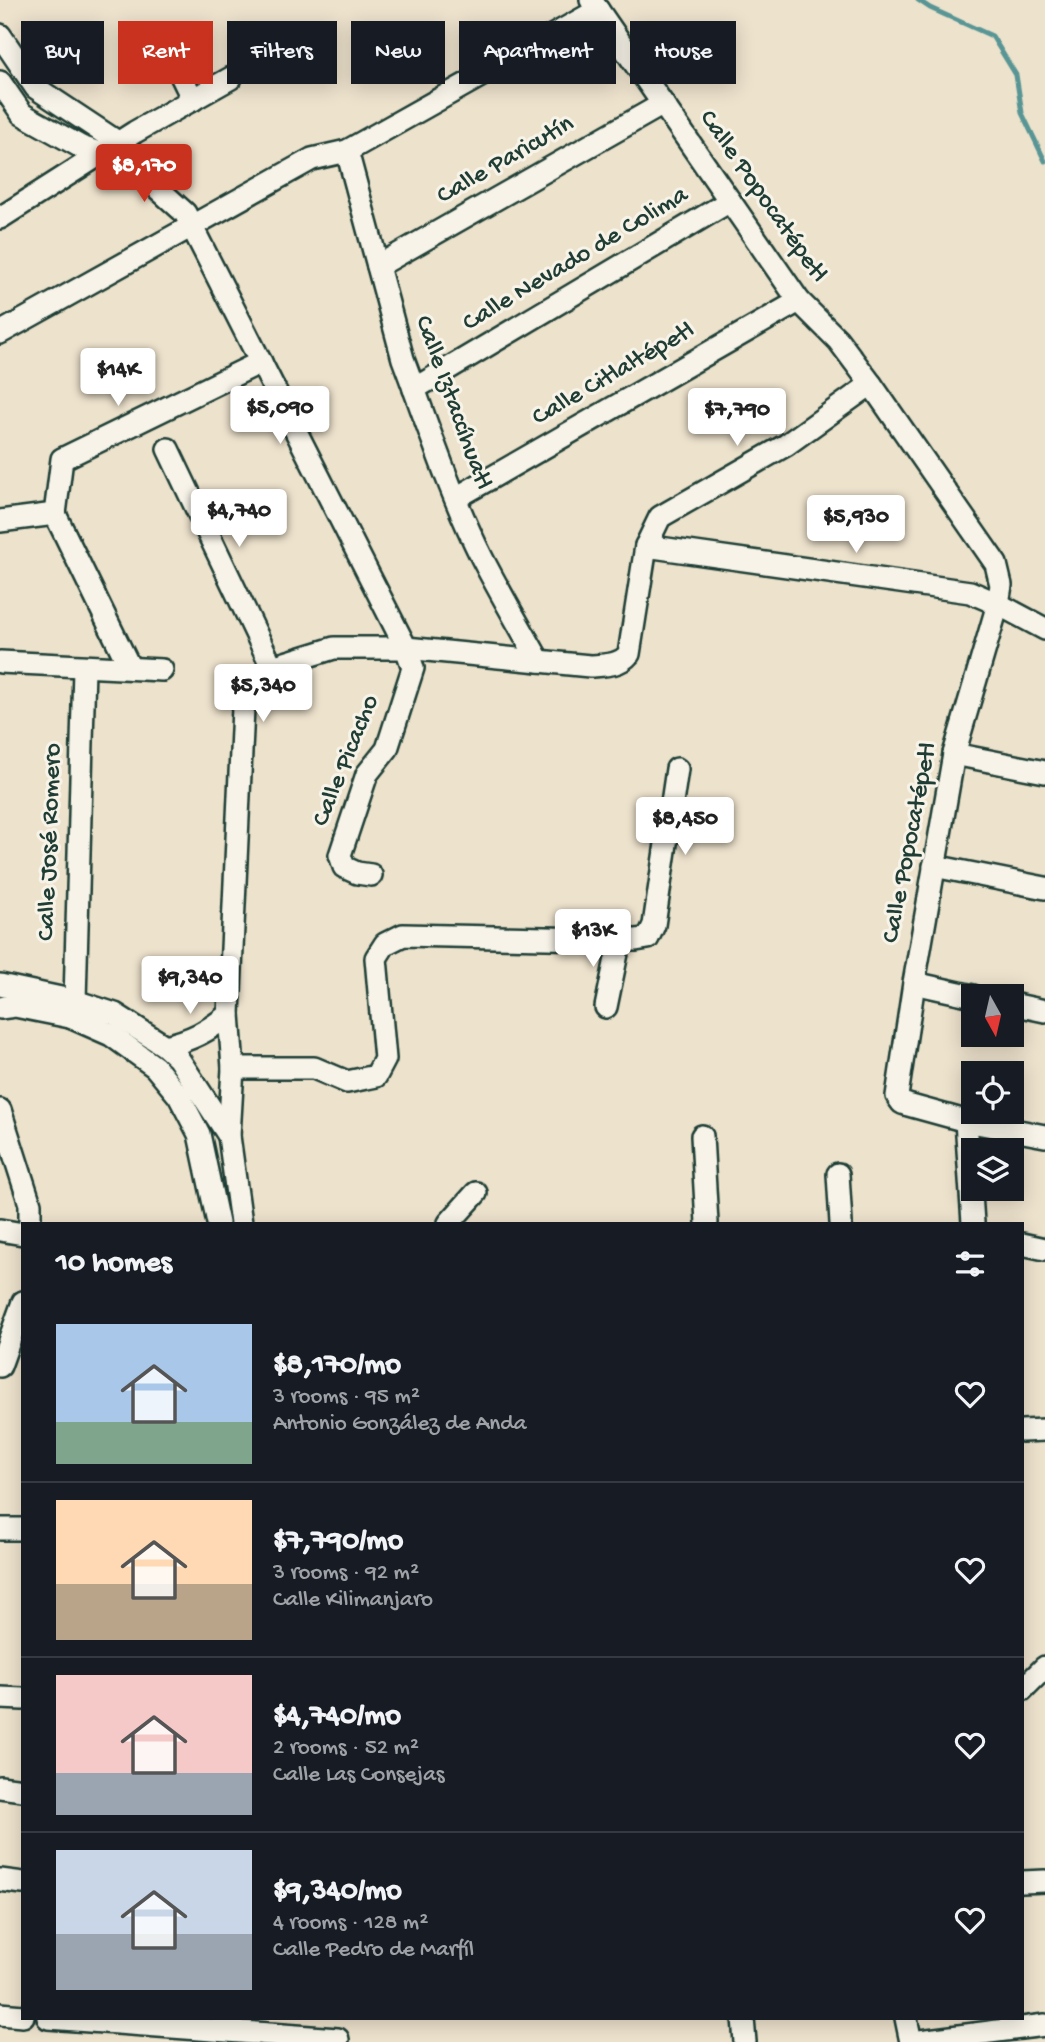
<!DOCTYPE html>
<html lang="en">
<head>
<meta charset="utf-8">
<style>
	body { margin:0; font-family:"Gochi Hand",sans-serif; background:#242831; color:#f1f3f6; height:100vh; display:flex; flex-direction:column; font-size:26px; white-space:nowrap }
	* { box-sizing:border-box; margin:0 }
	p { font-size:23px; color:#9ea1a6 }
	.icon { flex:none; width:38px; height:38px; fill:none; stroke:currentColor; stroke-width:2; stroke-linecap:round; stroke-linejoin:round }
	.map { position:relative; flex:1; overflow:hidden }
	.sheet { position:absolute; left:21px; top:1222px; width:1003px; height:798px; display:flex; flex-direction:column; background:#171b24; border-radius:0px; box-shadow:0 4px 18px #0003 }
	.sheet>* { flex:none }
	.guide { position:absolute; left:21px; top:21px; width:1004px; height:63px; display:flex; gap:14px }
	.needle { width:46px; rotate:172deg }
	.fabs { position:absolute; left:961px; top:984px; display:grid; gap:14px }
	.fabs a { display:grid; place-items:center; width:63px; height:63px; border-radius:0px; background:#171b24; box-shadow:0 4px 18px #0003; font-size:35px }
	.price { position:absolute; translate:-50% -60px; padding:0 16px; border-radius:7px; background:#fff; color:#222; font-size:23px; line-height:46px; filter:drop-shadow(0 2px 4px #0008) }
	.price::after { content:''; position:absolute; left:50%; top:42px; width:21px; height:16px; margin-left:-10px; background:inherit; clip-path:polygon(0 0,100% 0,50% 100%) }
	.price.selected { background:#c8321e; color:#fff }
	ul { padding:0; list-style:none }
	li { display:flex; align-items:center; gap:21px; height:175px; padding:0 35px }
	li+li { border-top:2px solid #363941 }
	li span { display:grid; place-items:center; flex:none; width:196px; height:140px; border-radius:0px; color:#555 }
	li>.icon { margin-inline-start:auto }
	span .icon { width:84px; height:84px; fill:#fffc; stroke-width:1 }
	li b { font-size:30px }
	h2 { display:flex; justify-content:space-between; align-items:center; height:84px; padding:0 35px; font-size:30px }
	.chip { padding:0 24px; border-radius:0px; background:#171b24; box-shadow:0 4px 18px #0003; font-size:24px; line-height:63px }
	.chip.selected { background:#c8321e; color:#fff }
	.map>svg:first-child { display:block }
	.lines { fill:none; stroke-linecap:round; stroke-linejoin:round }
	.stream { stroke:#589594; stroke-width:5 }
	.minor-casing { stroke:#1f3d34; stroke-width:26 }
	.minor { stroke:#f7f3e8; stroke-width:21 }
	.labels { text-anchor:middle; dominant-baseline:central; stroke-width:6; stroke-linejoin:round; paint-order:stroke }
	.street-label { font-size:26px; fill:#1f3d34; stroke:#f7f3e8 }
</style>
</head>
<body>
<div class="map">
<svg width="1045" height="2042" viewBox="0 0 1045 2042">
	<rect width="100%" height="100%" fill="#ede2cc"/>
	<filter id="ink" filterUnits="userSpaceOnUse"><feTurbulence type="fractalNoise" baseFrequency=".0143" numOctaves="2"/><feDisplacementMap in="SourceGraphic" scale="14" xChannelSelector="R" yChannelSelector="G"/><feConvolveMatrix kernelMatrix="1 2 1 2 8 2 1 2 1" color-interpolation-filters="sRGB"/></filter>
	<g filter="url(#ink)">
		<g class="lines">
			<path class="stream" d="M918,0l12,8 62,28 24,39 6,38 23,48"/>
			<defs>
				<g id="minor">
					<path d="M591,0l208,301 39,39 33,44 125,180 5,21 -3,19 -44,150 -40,229 -17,113 5,7 6,2 58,16 79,15"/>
					<path d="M0,35l36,53 83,55"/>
					<path d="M172,57l21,43"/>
					<path d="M0,82l22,32 59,33 29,10"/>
					<path d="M119,143l7,17 59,53 221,435 7,20 -26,81 -20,25 -27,81 4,12 13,6 14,2"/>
					<path d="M347,151l56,208c25,66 47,135 79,199 18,35 38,69 57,103"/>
					<path d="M0,218l135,-86 96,-54"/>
					<path d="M378,266l285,-162"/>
					<path d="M0,333l312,-174 35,-8 251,-141"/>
					<path d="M414,389l316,-188"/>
					<path d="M168,449l104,218"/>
					<path d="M456,498l343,-197"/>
					<path d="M55,514l7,-55 199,-97"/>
					<path d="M55,514l75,154"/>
					<path d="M0,521l55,-7"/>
					<path d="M646,546l324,46 28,12 47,25"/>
					<path d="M0,662l162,8"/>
					<path d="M954,754l91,18"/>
					<path d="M934,866l111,22"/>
					<path d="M914,983l59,13"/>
					<path d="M0,985l75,16 40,13 50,32 13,12 51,78"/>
					<path d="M1012,1004l33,7"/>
					<path d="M606,1007l14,-68"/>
					<path d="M0,1008l15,-2 55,11 41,18 44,32 24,29 20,38 19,89"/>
					<path d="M70,1017l5,-16 9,-333"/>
					<path d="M165,1046c26,-6 44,-15 64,-32"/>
					<path d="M233,1068h81l33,14 29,-6 9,-17 -9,-101 9,-14 18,-9 233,5 12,-2 6,-13 23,-156"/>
					<path d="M0,1110l30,94v19"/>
					<path d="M966,1121l7,102"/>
					<path d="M702,1136l5,87"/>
					<path d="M838,1174l3,49"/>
					<path d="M241,1223l-12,-87 4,-68 -4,-54 14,-306 29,-41 62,-19h72l184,18c14,-1 29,0 39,-12l17,-108 14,-29 126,-72 85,-61"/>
					<path d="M449,1223l27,-30"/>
					<path d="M0,1230l23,4"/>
					<path d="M1022,1244l23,5"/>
					<path d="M0,1366l23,-64"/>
					<path d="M1022,1431l23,-1"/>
					<path d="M0,1529h23"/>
					<path d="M1022,1690l23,-23"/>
					<path d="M0,1698l23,1"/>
					<path d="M0,1787l23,3"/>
					<path d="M0,1880l23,3"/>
					<path d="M1022,1882l23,-1"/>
					<path d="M0,2014l23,2"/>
					<path d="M48,2018l290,21"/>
					<path d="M743,2018l2,24"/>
					<path d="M906,2018l5,24"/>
					<path d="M912,2042l133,-17"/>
				</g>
			</defs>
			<use href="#minor" class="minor-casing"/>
			<use href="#minor" class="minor"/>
		</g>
	</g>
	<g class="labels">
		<g class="street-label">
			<text transform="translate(506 161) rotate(-30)">Calle Paricutín</text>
			<text transform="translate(762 197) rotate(55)">Calle Popocatépetl</text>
			<text transform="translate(576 260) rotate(-31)">Calle Nevado de Colima</text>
			<text transform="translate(614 375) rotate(-30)">Calle Citlaltépetl</text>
			<text transform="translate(452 403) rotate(70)">Calle Iztaccíhuatl</text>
			<text transform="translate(347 761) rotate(-68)">Calle Picacho</text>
			<text transform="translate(51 842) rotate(-88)">Calle José Romero</text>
			<text transform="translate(911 843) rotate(-79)">Calle Popocatépetl</text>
		</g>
	</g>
</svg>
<div class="fabs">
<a><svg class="needle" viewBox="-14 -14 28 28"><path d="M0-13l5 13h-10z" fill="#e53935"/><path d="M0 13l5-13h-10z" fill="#9ea1a6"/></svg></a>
<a><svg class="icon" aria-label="locate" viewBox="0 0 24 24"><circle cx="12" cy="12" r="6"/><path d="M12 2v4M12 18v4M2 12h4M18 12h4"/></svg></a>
<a><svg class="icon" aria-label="layers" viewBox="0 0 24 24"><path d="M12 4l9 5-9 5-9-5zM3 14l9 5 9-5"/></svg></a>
</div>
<b class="price selected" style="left:144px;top:204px">$8,170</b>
<b class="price" style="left:118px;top:408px">$14K</b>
<b class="price" style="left:280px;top:446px">$5,090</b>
<b class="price" style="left:737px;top:448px">$7,790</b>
<b class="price" style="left:239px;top:549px">$4,740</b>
<b class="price" style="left:856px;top:555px">$5,930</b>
<b class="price" style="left:263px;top:724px">$5,340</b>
<b class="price" style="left:685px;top:857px">$8,450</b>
<b class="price" style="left:593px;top:969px">$13K</b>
<b class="price" style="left:190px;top:1016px">$9,340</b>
<div class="guide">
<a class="chip">Buy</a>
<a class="chip selected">Rent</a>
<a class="chip">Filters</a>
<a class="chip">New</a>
<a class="chip">Apartment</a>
<a class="chip">House</a>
</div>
<section class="sheet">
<h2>10 homes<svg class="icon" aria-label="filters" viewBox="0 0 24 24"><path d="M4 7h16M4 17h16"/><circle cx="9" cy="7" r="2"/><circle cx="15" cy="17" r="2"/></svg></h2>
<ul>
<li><span style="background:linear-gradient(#a9c7e8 70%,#7fa58c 0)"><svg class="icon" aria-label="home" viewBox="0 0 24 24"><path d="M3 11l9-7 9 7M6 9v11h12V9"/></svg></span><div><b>$8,170/mo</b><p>3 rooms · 95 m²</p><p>Antonio González de Anda</p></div><svg class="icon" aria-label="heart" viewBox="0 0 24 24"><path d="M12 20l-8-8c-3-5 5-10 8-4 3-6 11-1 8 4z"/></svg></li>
<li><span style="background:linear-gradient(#ffd9b3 60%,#b9a48a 0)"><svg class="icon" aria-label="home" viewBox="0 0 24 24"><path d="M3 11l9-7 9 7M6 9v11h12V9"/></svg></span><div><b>$7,790/mo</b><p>3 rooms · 92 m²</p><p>Calle Kilimanjaro</p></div><svg class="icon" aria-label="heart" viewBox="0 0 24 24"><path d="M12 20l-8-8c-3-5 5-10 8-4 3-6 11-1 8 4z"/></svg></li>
<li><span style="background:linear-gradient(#f6c9c9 70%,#9aa5b1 0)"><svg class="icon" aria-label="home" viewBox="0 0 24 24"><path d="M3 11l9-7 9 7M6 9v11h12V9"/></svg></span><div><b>$4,740/mo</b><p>2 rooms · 52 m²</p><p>Calle Las Consejas</p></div><svg class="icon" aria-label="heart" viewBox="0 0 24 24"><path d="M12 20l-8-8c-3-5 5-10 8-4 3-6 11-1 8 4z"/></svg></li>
<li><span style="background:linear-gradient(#c9d6e8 60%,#9aa5b1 0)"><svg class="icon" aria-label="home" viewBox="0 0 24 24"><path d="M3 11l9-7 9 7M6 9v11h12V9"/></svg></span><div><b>$9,340/mo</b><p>4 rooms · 128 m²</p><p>Calle Pedro de Marfíl</p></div><svg class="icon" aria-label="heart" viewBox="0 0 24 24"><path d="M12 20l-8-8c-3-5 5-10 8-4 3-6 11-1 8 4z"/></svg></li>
</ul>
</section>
</div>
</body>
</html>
